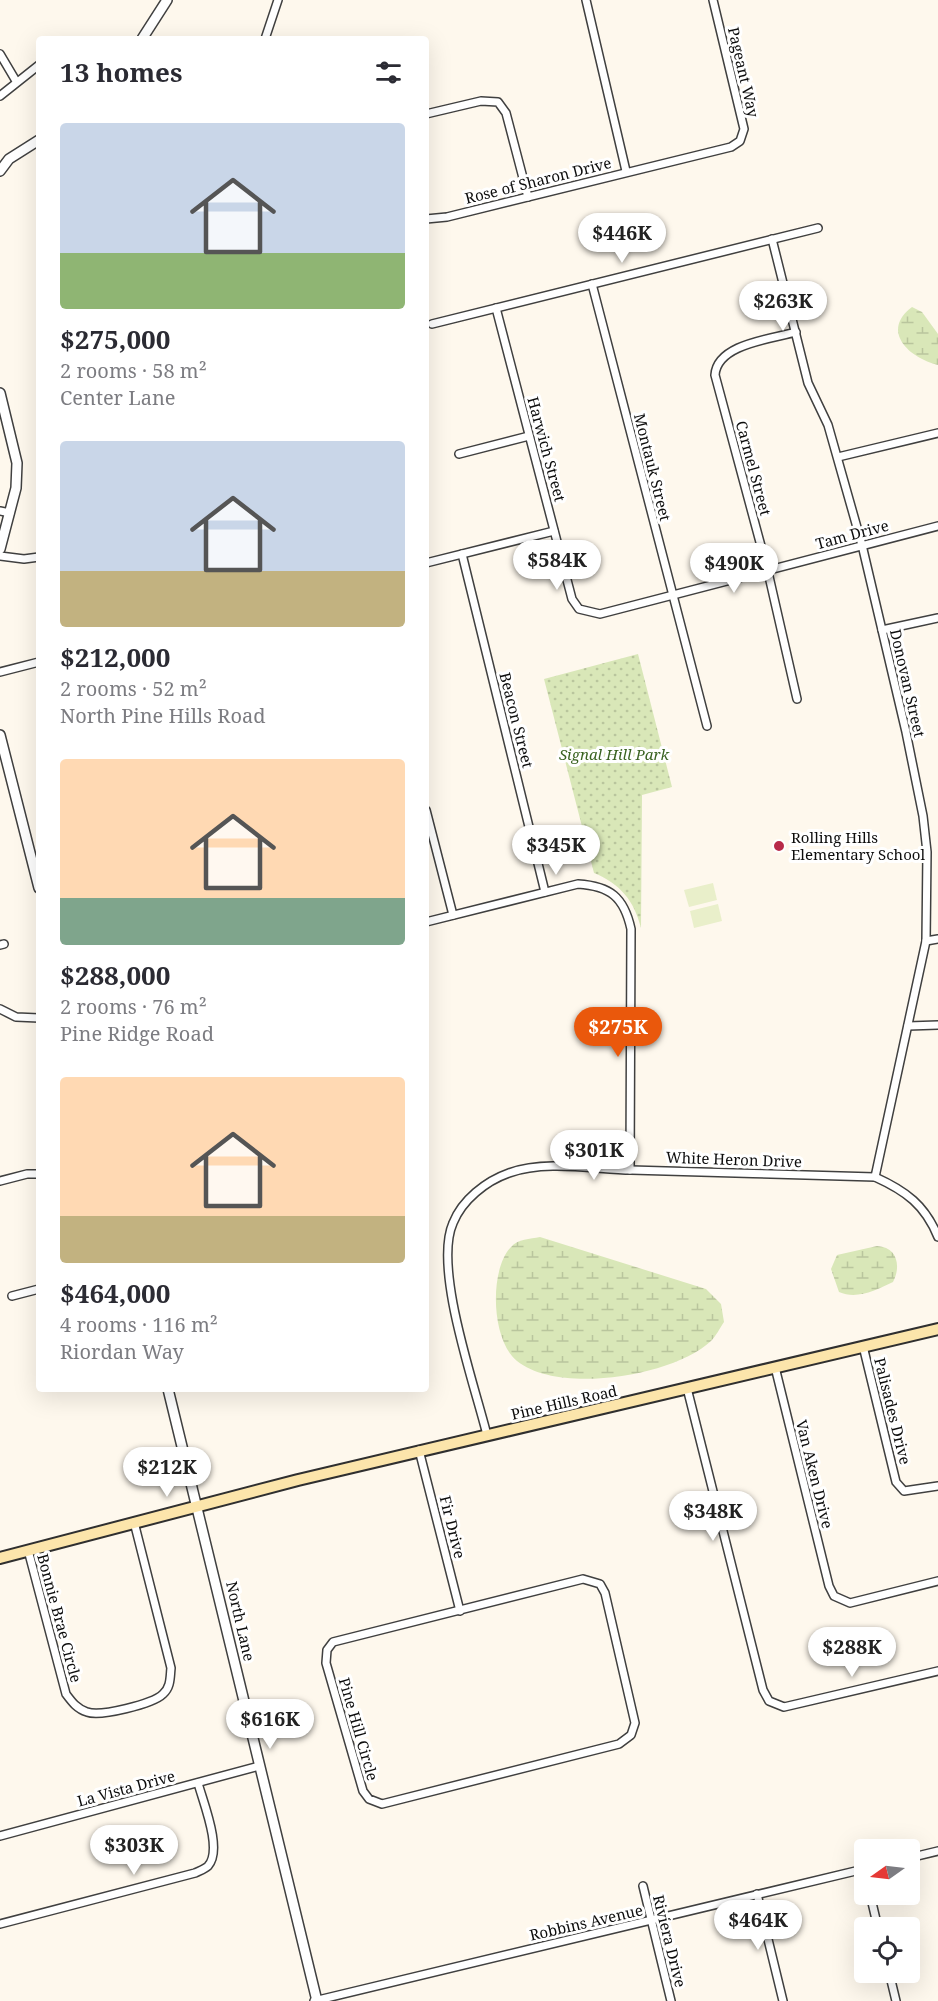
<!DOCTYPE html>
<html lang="en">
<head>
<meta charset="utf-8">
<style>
	body { margin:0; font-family:"Noto Serif",serif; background:#f7f7f7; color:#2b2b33; height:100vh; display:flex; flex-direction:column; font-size:22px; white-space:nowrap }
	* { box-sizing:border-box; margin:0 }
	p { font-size:20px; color:#7c7c81 }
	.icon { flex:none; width:33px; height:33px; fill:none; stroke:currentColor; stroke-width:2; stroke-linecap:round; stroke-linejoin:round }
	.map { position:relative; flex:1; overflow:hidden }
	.side { position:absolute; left:36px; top:36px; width:393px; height:1356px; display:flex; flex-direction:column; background:#fff; border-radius:6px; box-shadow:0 6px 24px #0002 }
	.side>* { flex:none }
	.needle { width:39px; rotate:256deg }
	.buttons { position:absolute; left:854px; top:1839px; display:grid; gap:12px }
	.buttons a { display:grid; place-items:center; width:66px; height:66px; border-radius:6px; background:#fff; box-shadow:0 6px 24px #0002; font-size:30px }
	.price { position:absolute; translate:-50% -51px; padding:0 14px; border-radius:21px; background:#fff; color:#222; font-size:20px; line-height:39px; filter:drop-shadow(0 2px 3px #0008) }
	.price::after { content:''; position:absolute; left:50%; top:36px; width:18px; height:14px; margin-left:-9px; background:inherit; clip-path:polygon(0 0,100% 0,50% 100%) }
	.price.on { background:#ea580c; color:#fff }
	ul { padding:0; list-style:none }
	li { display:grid; align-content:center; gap:12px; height:318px; padding:0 24px }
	li span { display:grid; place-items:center; height:186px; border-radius:6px; color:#555 }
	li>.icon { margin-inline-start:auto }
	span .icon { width:108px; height:108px; fill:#fffc; stroke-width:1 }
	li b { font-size:26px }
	h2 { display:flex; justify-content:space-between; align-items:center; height:72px; padding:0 24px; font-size:26px }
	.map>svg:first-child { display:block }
	.wetland { fill:url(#wetland-marsh) }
	.park { fill:url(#park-dots) }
	.pitch { fill:#e9efca }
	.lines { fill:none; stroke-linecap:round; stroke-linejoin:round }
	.minor-casing { stroke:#404040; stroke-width:10 }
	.tertiary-casing { stroke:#404040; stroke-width:12 }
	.secondary-casing { stroke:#2f2f2f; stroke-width:14 }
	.minor { stroke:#fff; stroke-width:7 }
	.tertiary { stroke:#fff; stroke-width:9 }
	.secondary { stroke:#fce5ab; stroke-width:10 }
	.poi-dot { fill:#b82a49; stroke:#fff; stroke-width:2 }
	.labels { text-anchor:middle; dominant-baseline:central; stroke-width:6; stroke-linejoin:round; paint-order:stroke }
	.street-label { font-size:15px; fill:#0d0d0d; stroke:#fff }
	.park-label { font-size:15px; font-style:italic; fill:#396220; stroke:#fff }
	.poi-label { font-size:15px; fill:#0d0d0d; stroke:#fff; text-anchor:start }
</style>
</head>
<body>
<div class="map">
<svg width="938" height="2001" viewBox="0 0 938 2001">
	<defs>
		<pattern id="wetland-marsh" width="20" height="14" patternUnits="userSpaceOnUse" patternTransform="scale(1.5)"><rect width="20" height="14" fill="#d9e7b8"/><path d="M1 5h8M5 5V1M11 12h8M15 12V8" fill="none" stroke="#b9c59d"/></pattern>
		<pattern id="park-dots" width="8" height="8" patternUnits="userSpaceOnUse" patternTransform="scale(1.5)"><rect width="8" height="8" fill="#d9e7b8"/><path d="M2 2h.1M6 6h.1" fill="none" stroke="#b9c59d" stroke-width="1.8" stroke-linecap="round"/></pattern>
	</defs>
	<rect width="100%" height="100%" fill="#fef8ed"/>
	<g class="wetland">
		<path d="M912,307l10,5 16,22v31c-29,-7 -58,-34 -26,-58z"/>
		<path d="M540,1237l166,52 15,15 3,18c-4,6 -8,14 -13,19 -37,35 -152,54 -194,20 -26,-21 -28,-91 -6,-114 7,-8 19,-8 29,-10z"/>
		<path d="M877,1246c21,1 24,21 16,36 -17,8 -36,18 -54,10l-8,-23 6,-14z"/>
	</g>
	<path class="park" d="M638,654l34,133 -30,8 -1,133c-7,-28 -21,-44 -47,-55l-50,-194z"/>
	<g class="pitch">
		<path d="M713,883l4,17 -28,7 -5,-17z"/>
		<path d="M718,904l4,17 -28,7 -4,-17z"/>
	</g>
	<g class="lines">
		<defs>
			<g id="minor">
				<path d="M586,0l40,171"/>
				<path d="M265,39l13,-39"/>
				<path d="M0,54l16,27"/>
				<path d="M0,96l39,-31"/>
				<path d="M426,114l55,-13 17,1 8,11 22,84"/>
				<path d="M426,219l21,-2 284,-70 9,-6 4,-12 -31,-129"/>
				<path d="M772,239l36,144 20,42 34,120 44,187 17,84 4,36 -1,89 -51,236"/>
				<path d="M592,284l115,442"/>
				<path d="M496,308l76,291 7,10 21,5 338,-88"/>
				<path d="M432,324l386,-96"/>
				<path d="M796,332c-25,7 -79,12 -81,43l53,197 29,127"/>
				<path d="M459,454l70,-18"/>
				<path d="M838,457l100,-24"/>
				<path d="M0,511l10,2"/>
				<path d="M462,554l83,338"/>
				<path d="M0,556l24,3 15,-2"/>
				<path d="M426,563l128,-32"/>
				<path d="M882,630l56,-12"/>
				<path d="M0,672l39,-10"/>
				<path d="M426,810l27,105"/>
				<path d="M426,922l152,-38c32,2 46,13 53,45l-1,241"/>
				<path d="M926,941l12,-2"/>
				<path d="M0,945l4,-1"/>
				<path d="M0,1009l16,8 23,1"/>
				<path d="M908,1026l30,-1"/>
				<path d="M0,1181l27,-7h12"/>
				<path d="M12,1296l27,-7"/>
				<path d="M863,1346l33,136 8,9 34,-5"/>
				<path d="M775,1367l54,219 5,10 16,7 88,-22"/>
				<path d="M687,1388l76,302 6,11 15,6 154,-36"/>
				<path d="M487,1435c-12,-49 -54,-167 -34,-212 9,-23 33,-42 56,-50 36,-13 84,-4 122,-3 81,2 163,5 244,7 31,14 50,28 63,60"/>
				<path d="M419,1450l41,161"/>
				<path d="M28,1550l38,144c6,8 11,15 21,18 13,5 66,-8 76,-18 8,-7 7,-17 8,-26l-37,-146"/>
				<path d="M583,1579l17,5 5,9 30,130 -4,12 -12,9 -237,60 -13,-5 -6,-8 -37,-128 1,-13 6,-8z"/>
				<path d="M0,1836l259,-70"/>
				<path d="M909,1858l29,-7"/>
				<path d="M643,1886l28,115"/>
				<path d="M757,1894l26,107"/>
				<path d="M870,1894l8,34"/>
				<path d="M0,1924l195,-51c4,-2 10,-4 13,-7 15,-16 -5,-64 -10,-83"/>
				<path d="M889,1972l7,29"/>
				<path d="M314,2001l550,-132"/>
			</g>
			<g id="tertiary">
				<path d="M142,39l25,-39"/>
				<path d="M0,171l9,-12 30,-19"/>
				<path d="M0,393l17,70 -1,25 -16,61"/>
				<path d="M0,735l39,153"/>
				<path d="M168,1389l149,612"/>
			</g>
			<path id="secondary" d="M0,1558l298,-78 640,-151"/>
		</defs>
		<use href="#minor" class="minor-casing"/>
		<use href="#tertiary" class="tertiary-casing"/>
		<use href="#secondary" class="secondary-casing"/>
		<use href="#minor" class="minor"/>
		<use href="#tertiary" class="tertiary"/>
		<use href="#secondary" class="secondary"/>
	</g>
	<circle class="poi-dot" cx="779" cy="846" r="6"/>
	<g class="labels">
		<g class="street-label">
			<text transform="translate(744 72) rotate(77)">Pageant Way</text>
			<text transform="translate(538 180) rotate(-14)">Rose of Sharon Drive</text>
			<text transform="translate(547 449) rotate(75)">Harwich Street</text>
			<text transform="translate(653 467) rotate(76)">Montauk Street</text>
			<text transform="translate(754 468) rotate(75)">Carmel Street</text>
			<text transform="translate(852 534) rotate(-15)">Tam Drive</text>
			<text transform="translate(908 683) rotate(77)">Donovan Street</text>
			<text transform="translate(517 720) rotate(76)">Beacon Street</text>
			<text transform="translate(734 1159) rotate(2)">White Heron Drive</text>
			<text transform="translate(564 1402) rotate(-13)">Pine Hills Road</text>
			<text transform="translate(893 1411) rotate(76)">Palisades Drive</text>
			<text transform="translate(815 1474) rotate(76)">Van Aken Drive</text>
			<text transform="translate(453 1527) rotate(76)">Fir Drive</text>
			<text transform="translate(60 1618) rotate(75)">Bonnie Brae Circle</text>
			<text transform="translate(241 1621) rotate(77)">North Lane</text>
			<text transform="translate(359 1729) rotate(74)">Pine Hill Circle</text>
			<text transform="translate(126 1788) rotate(-15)">La Vista Drive</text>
			<text transform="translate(586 1922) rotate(-13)">Robbins Avenue</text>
			<text transform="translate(670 1941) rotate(76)">Riviera Drive</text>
		</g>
		<g class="park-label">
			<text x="614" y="754">Signal Hill Park</text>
		</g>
		<g class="poi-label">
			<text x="791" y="837">Rolling Hills<tspan x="791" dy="17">Elementary School</tspan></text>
		</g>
	</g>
</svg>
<div class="buttons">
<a><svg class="needle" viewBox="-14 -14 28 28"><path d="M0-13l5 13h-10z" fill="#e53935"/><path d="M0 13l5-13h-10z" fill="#7c7c81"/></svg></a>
<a><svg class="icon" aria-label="locate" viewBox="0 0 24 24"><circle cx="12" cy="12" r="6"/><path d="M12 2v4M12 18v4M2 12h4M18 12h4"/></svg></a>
</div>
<b class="price" style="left:622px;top:264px">$446K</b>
<b class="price" style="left:783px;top:332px">$263K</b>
<b class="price" style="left:557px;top:591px">$584K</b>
<b class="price" style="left:734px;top:594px">$490K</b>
<b class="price" style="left:556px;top:876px">$345K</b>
<b class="price on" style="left:618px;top:1058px">$275K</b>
<b class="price" style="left:594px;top:1181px">$301K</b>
<b class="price" style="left:167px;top:1498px">$212K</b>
<b class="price" style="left:713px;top:1542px">$348K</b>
<b class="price" style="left:852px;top:1678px">$288K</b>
<b class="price" style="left:270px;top:1750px">$616K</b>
<b class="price" style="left:134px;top:1876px">$303K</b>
<b class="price" style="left:758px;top:1951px">$464K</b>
<section class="side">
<h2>13 homes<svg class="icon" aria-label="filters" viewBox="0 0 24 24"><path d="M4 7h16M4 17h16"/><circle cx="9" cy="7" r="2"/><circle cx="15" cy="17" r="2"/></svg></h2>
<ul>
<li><span style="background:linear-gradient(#c9d6e8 70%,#8fb573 0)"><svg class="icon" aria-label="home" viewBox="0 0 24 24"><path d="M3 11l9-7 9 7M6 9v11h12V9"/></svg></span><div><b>$275,000</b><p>2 rooms · 58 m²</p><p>Center Lane</p></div></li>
<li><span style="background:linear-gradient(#c9d6e8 70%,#c2b280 0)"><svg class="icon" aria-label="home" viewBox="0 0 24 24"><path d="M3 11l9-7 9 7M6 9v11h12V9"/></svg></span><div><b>$212,000</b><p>2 rooms · 52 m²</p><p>North Pine Hills Road</p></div></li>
<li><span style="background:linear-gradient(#ffd9b3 75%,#7fa58c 0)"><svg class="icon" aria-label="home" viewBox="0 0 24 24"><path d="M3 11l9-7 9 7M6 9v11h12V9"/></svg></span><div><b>$288,000</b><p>2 rooms · 76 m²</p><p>Pine Ridge Road</p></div></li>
<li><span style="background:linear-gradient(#ffd9b3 75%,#c2b280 0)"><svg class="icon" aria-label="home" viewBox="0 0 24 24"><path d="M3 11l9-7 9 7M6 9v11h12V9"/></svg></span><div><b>$464,000</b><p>4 rooms · 116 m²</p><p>Riordan Way</p></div></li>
</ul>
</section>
</div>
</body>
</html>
